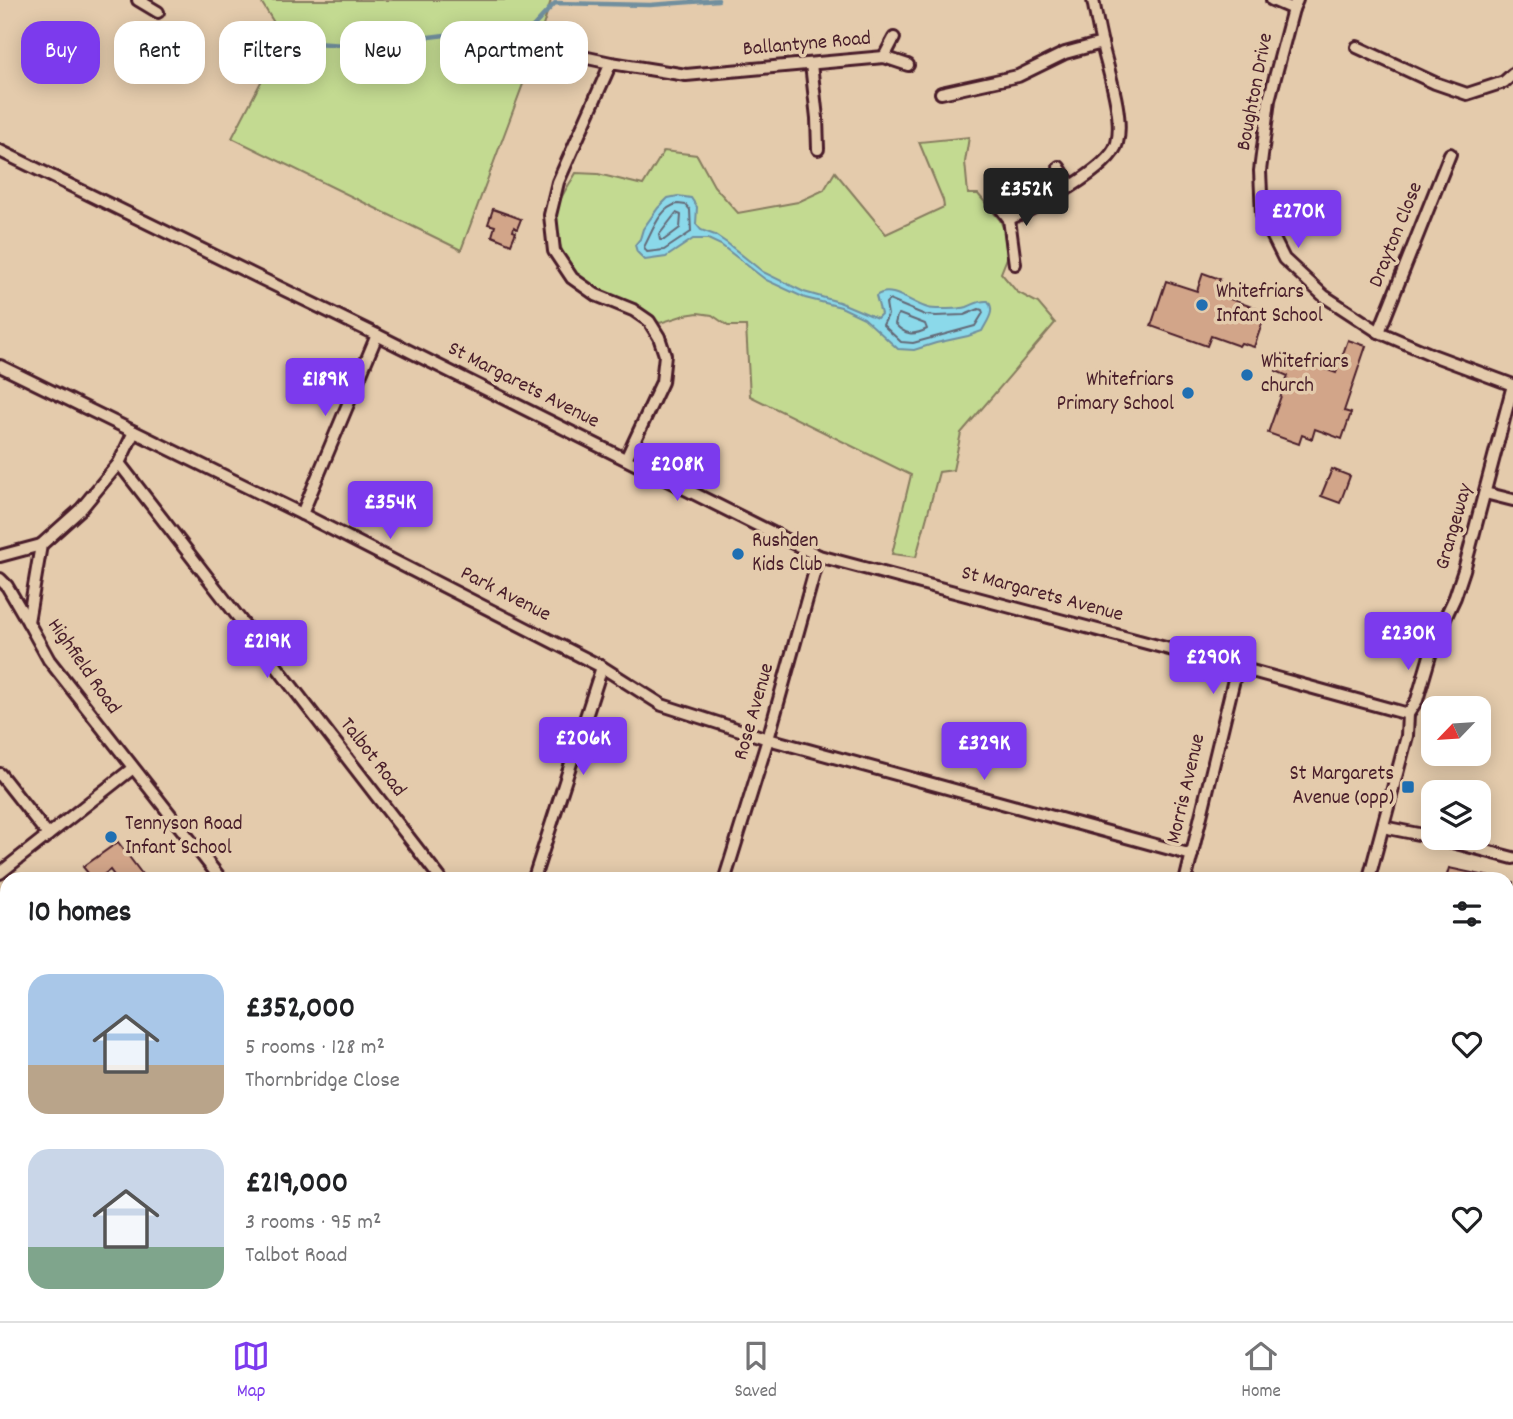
<!DOCTYPE html>
<html lang="en">
<head>
<meta charset="utf-8">
<style>
	body { margin:0; font-family:Dekko,sans-serif; background:#f6f6f6; color:#202124; height:100vh; display:flex; flex-direction:column; font-size:26px; white-space:nowrap }
	* { box-sizing:border-box; margin:0 }
	p { font-size:23px; color:#757577 }
	.icon { flex:none; width:38px; height:38px; fill:none; stroke:currentColor; stroke-width:2; stroke-linecap:round; stroke-linejoin:round }
	.map { position:relative; flex:1; overflow:hidden }
	.side { position:absolute; left:0px; top:872px; width:1514px; height:450px; display:flex; flex-direction:column; background:#fff; border-radius:21px 21px 0 0; box-shadow:0 4px 18px #0003 }
	.side>* { flex:none }
	.hud { position:absolute; left:21px; top:21px; width:700px; height:63px; display:flex; gap:14px }
	.needle { width:46px; rotate:245deg }
	.fabs { position:absolute; left:1421px; top:696px; display:grid; gap:14px }
	.fabs a { display:grid; place-items:center; width:70px; height:70px; border-radius:14px; background:#fff; box-shadow:0 4px 18px #0003; font-size:35px }
	.price { position:absolute; translate:-50% -60px; padding:0 16px; border-radius:7px; background:#7c3aed; color:#fff; font-size:23px; line-height:46px; filter:drop-shadow(0 2px 4px #0008) }
	.price::after { content:''; position:absolute; left:50%; top:42px; width:21px; height:16px; margin-left:-10px; background:inherit; clip-path:polygon(0 0,100% 0,50% 100%) }
	.price.active { background:#222; color:#fff }
	ul { padding:0; list-style:none }
	li { display:flex; align-items:center; gap:21px; height:175px; padding:0 28px }
	li span { display:grid; place-items:center; flex:none; width:196px; height:140px; border-radius:21px; color:#555 }
	li>.icon { margin-inline-start:auto }
	span .icon { width:84px; height:84px; fill:#fffc; stroke-width:1 }
	li b { font-size:30px }
	h2 { display:flex; justify-content:space-between; align-items:center; height:84px; padding:0 28px; font-size:30px }
	.tag { padding:0 24px; border-radius:21px; background:#fff; box-shadow:0 4px 18px #0003; font-size:24px; line-height:63px }
	.tag.active { background:#7c3aed; color:#fff }
	.menu { display:flex; justify-content:space-around; align-items:center; height:98px; border-top:2px solid #e0e0e0; background:#fff; font-size:19px; color:#757577 }
	.menu a { display:grid; justify-items:center; gap:4px }
	.menu .active { color:#7c3aed }
	.map>svg:first-child { display:block }
	.green { fill:#c3da91; stroke:#867c5e; stroke-width:2 }
	.water { fill:#8bd9ea; stroke:#718f9e; stroke-width:2 }
	.lines { fill:none; stroke-linecap:round; stroke-linejoin:round }
	.shore { stroke:#646977; stroke-width:2 }
	.stream { stroke:#718f9e; stroke-width:4.5 }
	.building { fill:#d2a589; stroke:#4a1f2b; stroke-width:2 }
	.street-casing { stroke:#4a1f2b; stroke-width:16 }
	.street { stroke:#e4cbac; stroke-width:10 }
	.poi-dot { fill:#1f6fb2; stroke:#e4cbac; stroke-width:2.5 }
	.labels { text-anchor:middle; dominant-baseline:central; stroke-width:7; stroke-linejoin:round; paint-order:stroke }
	.street-label { font-size:21px; fill:#4a1f2b; stroke:#e4cbac }
	.poi-label { font-size:21px; fill:#4a1f2b; stroke:#e4cbac; text-anchor:start }
</style>
</head>
<body>
<div class="map">
<svg width="1513" height="1321" viewBox="0 0 1513 1321">
	<rect width="100%" height="100%" fill="#e4cbac"/>
	<filter id="ink" filterUnits="userSpaceOnUse"><feTurbulence type="fractalNoise" baseFrequency=".0143" numOctaves="2"/><feDisplacementMap in="SourceGraphic" scale="14" xChannelSelector="R" yChannelSelector="G"/><feConvolveMatrix kernelMatrix="1 2 1 2 8 2 1 2 1" color-interpolation-filters="sRGB"/></filter>
	<g filter="url(#ink)">
		<g class="green">
			<path d="M260,0h291l-16,52 -74,198 -229,-112 48,-93 -2,-16z"/>
			<path d="M969,137l-4,25 3,32h10l22,26 4,10 3,28 -6,15 16,19 21,11 17,20 -94,110 -8,37 -14,2 -23,85 -24,-3 19,-79 -161,-79 -4,-70h-18l-16,-11 -14,-2 -13,2 -25,8c-21,-15 -47,-21 -69,-34 -25,-15 -39,-54 -33,-82 2,-11 12,-23 18,-34l22,1 45,11 21,-34 33,4 17,31 24,27 60,-11 26,-12 11,-18 51,62 58,-27 -1,-7 -24,-58z"/>
			<path d="M1513,1266v55h-84l6,-7h72v-45z"/>
			<path d="M670,1314h493l-3,7h-485z"/>
		</g>
		<path class="water" d="M678,196l13,2 6,9 -1,17 5,6 14,5 12,8 36,29 41,20 35,10 38,16 4,-4 -5,-18c15,-12 36,8 52,12 6,2 33,1 39,-1 8,-3 12,-7 21,-6 8,10 -1,20 -6,30l-14,5 -32,7 -22,7 -16,-1 -34,-31 -23,-11 -36,-9 -39,-18 -45,-35 -13,-6h-15l-27,18 -21,3 -8,-8 -2,-7 5,-6 3,-10 15,-21 10,-10z"/>
		<g class="lines">
			<g class="shore">
				<path d="M678,204l8,1 4,5 1,22 -27,18 -17,2 -3,-5c8,-14 15,-40 34,-43z"/>
				<path d="M676,213l5,2 -1,13 -16,12h-4l-1,-5z"/>
				<path d="M889,300l36,15 11,1 28,-1 15,-6 3,1 1,3 -8,13 -62,17 -12,-1 -18,-17 5,-10 -2,-12z"/>
				<path d="M899,314l26,10 2,5c-14,7 -22,6 -32,-5l2,-8z"/>
			</g>
			<path class="stream" d="M299,42l75,5 23,10 24,-19 24,-3 46,5 38,-9 26,-28 95,2 68,-5"/>
		</g>
		<g class="building">
			<path d="M493,209l28,10 -4,10 -3,-2 -1,4 3,1 -5,12 -19,-8 3,-10 -7,-2z"/>
			<path d="M1203,273l17,6 -3,6 13,4 -3,9 39,14 -12,35 -13,-4 -2,3 -28,-10 -4,10 -56,-20 15,-45 31,10z"/>
			<path d="M1348,340l18,6 -22,65 7,2 -9,26 -27,-10 -3,10 -10,-4 -3,9 -31,-11 20,-57 -12,-5 6,-17 54,19z"/>
			<path d="M1332,469l18,7 -10,27 -19,-7z"/>
			<path d="M118,842l27,36h-29l-6,-8 -11,8h-7l-9,-11z"/>
			<path d="M1449,868l46,10h-49z"/>
			<path d="M1507,881l6,1v23l-6,-2z"/>
		</g>
		<g class="lines">
			<defs>
				<g id="street">
					<path d="M138,0l20,12"/>
					<path d="M1272,0l21,9"/>
					<path d="M1297,0l-4,9 -24,91 -9,71 2,44 22,44 40,37 55,36 56,24 78,29"/>
					<path d="M1357,47l78,36 32,11 37,-12 9,-8"/>
					<path d="M583,57l28,6 75,12 198,-18 24,8"/>
					<path d="M884,57l10,-19"/>
					<path d="M611,63l-53,119 -8,33 4,36 18,27 24,17 37,15 16,11 10,16 6,18 -3,27 -36,77"/>
					<path d="M811,64l6,54 1,31"/>
					<path d="M941,93l77,-17 47,-23 37,-10"/>
					<path d="M0,151l377,184 442,221 418,111 171,47"/>
					<path d="M1059,167l12,19"/>
					<path d="M999,206l10,13 6,45"/>
					<path d="M1009,219c26,-11 101,-49 108,-76 7,-25 -8,-70 -14,-95 -4,-16 -7,-32 -10,-48"/>
					<path d="M1379,332l71,-178"/>
					<path d="M0,366l302,148 300,153 60,38 106,34 424,116"/>
					<path d="M134,432l-15,31 -38,46 -40,36 -13,77 21,38 171,218"/>
					<path d="M119,463l321,415"/>
					<path d="M1485,493l28,7"/>
					<path d="M302,514l75,-179"/>
					<path d="M0,556l41,-11"/>
					<path d="M0,579l7,7 21,36"/>
					<path d="M0,774l48,61"/>
					<path d="M1383,827l50,10"/>
					<path d="M1437,838l76,20"/>
					<path d="M0,873l133,-105"/>
					<path d="M534,878l68,-211"/>
					<path d="M725,878l43,-139 51,-183"/>
					<path d="M1186,878l51,-211"/>
					<path d="M1369,878l38,-142 1,-22 9,-14 17,-58 21,-45 9,-27 49,-185"/>
					<path d="M1507,984l6,-6"/>
					<path d="M1507,1166l6,-3"/>
					<path d="M0,1207l7,-1"/>
					<path d="M73,1314l2,7"/>
					<path d="M307,1314l1,7"/>
					<path d="M555,1314l5,7"/>
					<path d="M1277,1321l2,-7"/>
				</g>
			</defs>
			<use href="#street" class="street-casing"/>
			<use href="#street" class="street"/>
		</g>
	</g>
	<g class="poi-dot">
		<circle cx="1202" cy="305" r="7"/>
		<circle cx="1247" cy="375" r="7"/>
		<circle cx="1188" cy="393" r="7"/>
		<circle cx="738" cy="554" r="7"/>
		<rect x="1401" y="780" width="14" height="14" rx="3.5"/>
		<circle cx="111" cy="837" r="7"/>
	</g>
	<g class="labels">
		<g class="street-label">
			<text transform="translate(807 45) rotate(-5)">Ballantyne Road</text>
			<text transform="translate(1256 92) rotate(-79)">Boughton Drive</text>
			<text transform="translate(1397 235) rotate(-68)">Drayton Close</text>
			<text transform="translate(523 386) rotate(27)">St Margarets Avenue</text>
			<text transform="translate(1455 527) rotate(-74)">Grangeway</text>
			<text transform="translate(505 595) rotate(27)">Park Avenue</text>
			<text transform="translate(1042 595) rotate(15)">St Margarets Avenue</text>
			<text transform="translate(83 667) rotate(55)">Highfield Road</text>
			<text transform="translate(755 712) rotate(-74)">Rose Avenue</text>
			<text transform="translate(372 758) rotate(52)">Talbot Road</text>
			<text transform="translate(1187 789) rotate(-77)">Morris Avenue</text>
		</g>
		<g class="poi-label">
			<text x="1216" y="293">Whitefriars<tspan x="1216" dy="24">Infant School</tspan></text>
			<text x="1261" y="363">Whitefriars<tspan x="1261" dy="24">church</tspan></text>
			<text x="1174" y="381" text-anchor="end">Whitefriars<tspan x="1174" dy="24">Primary School</tspan></text>
			<text x="752" y="542">Rushden<tspan x="752" dy="24">Kids Club</tspan></text>
			<text x="1394" y="775" text-anchor="end">St Margarets<tspan x="1394" dy="24">Avenue (opp)</tspan></text>
			<text x="125" y="825">Tennyson Road<tspan x="125" dy="24">Infant School</tspan></text>
		</g>
	</g>
</svg>
<div class="fabs">
<a><svg class="needle" viewBox="-14 -14 28 28"><path d="M0-13l5 13h-10z" fill="#e53935"/><path d="M0 13l5-13h-10z" fill="#757577"/></svg></a>
<a><svg class="icon" aria-label="layers" viewBox="0 0 24 24"><path d="M12 4l9 5-9 5-9-5zM3 14l9 5 9-5"/></svg></a>
</div>
<b class="price active" style="left:1026px;top:228px">£352K</b>
<b class="price" style="left:1298px;top:250px">£270K</b>
<b class="price" style="left:325px;top:418px">£189K</b>
<b class="price" style="left:677px;top:503px">£208K</b>
<b class="price" style="left:390px;top:541px">£354K</b>
<b class="price" style="left:1408px;top:672px">£230K</b>
<b class="price" style="left:267px;top:680px">£219K</b>
<b class="price" style="left:1213px;top:696px">£290K</b>
<b class="price" style="left:583px;top:777px">£206K</b>
<b class="price" style="left:984px;top:782px">£329K</b>
<div class="hud">
<a class="tag active">Buy</a>
<a class="tag">Rent</a>
<a class="tag">Filters</a>
<a class="tag">New</a>
<a class="tag">Apartment</a>
</div>
<section class="side">
<h2>10 homes<svg class="icon" aria-label="filters" viewBox="0 0 24 24"><path d="M4 7h16M4 17h16"/><circle cx="9" cy="7" r="2"/><circle cx="15" cy="17" r="2"/></svg></h2>
<ul>
<li><span style="background:linear-gradient(#a9c7e8 65%,#b9a48a 0)"><svg class="icon" aria-label="home" viewBox="0 0 24 24"><path d="M3 11l9-7 9 7M6 9v11h12V9"/></svg></span><div><b>£352,000</b><p>5 rooms · 128 m²</p><p>Thornbridge Close</p></div><svg class="icon" aria-label="heart" viewBox="0 0 24 24"><path d="M12 20l-8-8c-3-5 5-10 8-4 3-6 11-1 8 4z"/></svg></li>
<li><span style="background:linear-gradient(#c9d6e8 70%,#7fa58c 0)"><svg class="icon" aria-label="home" viewBox="0 0 24 24"><path d="M3 11l9-7 9 7M6 9v11h12V9"/></svg></span><div><b>£219,000</b><p>3 rooms · 95 m²</p><p>Talbot Road</p></div><svg class="icon" aria-label="heart" viewBox="0 0 24 24"><path d="M12 20l-8-8c-3-5 5-10 8-4 3-6 11-1 8 4z"/></svg></li>
</ul>
</section>
</div>
<nav class="menu">
<a class="active"><svg class="icon" aria-label="map" viewBox="0 0 24 24"><path d="M3 6l6-2 6 2 6-2v14l-6 2-6-2-6 2zM9 4v14M15 6v14"/></svg>Map</a>
<a><svg class="icon" aria-label="saved" viewBox="0 0 24 24"><path d="M7 4h10v16l-5-4-5 4z"/></svg>Saved</a>
<a><svg class="icon" aria-label="home" viewBox="0 0 24 24"><path d="M3 11l9-7 9 7M6 9v11h12V9"/></svg>Home</a>
</nav>
</body>
</html>
